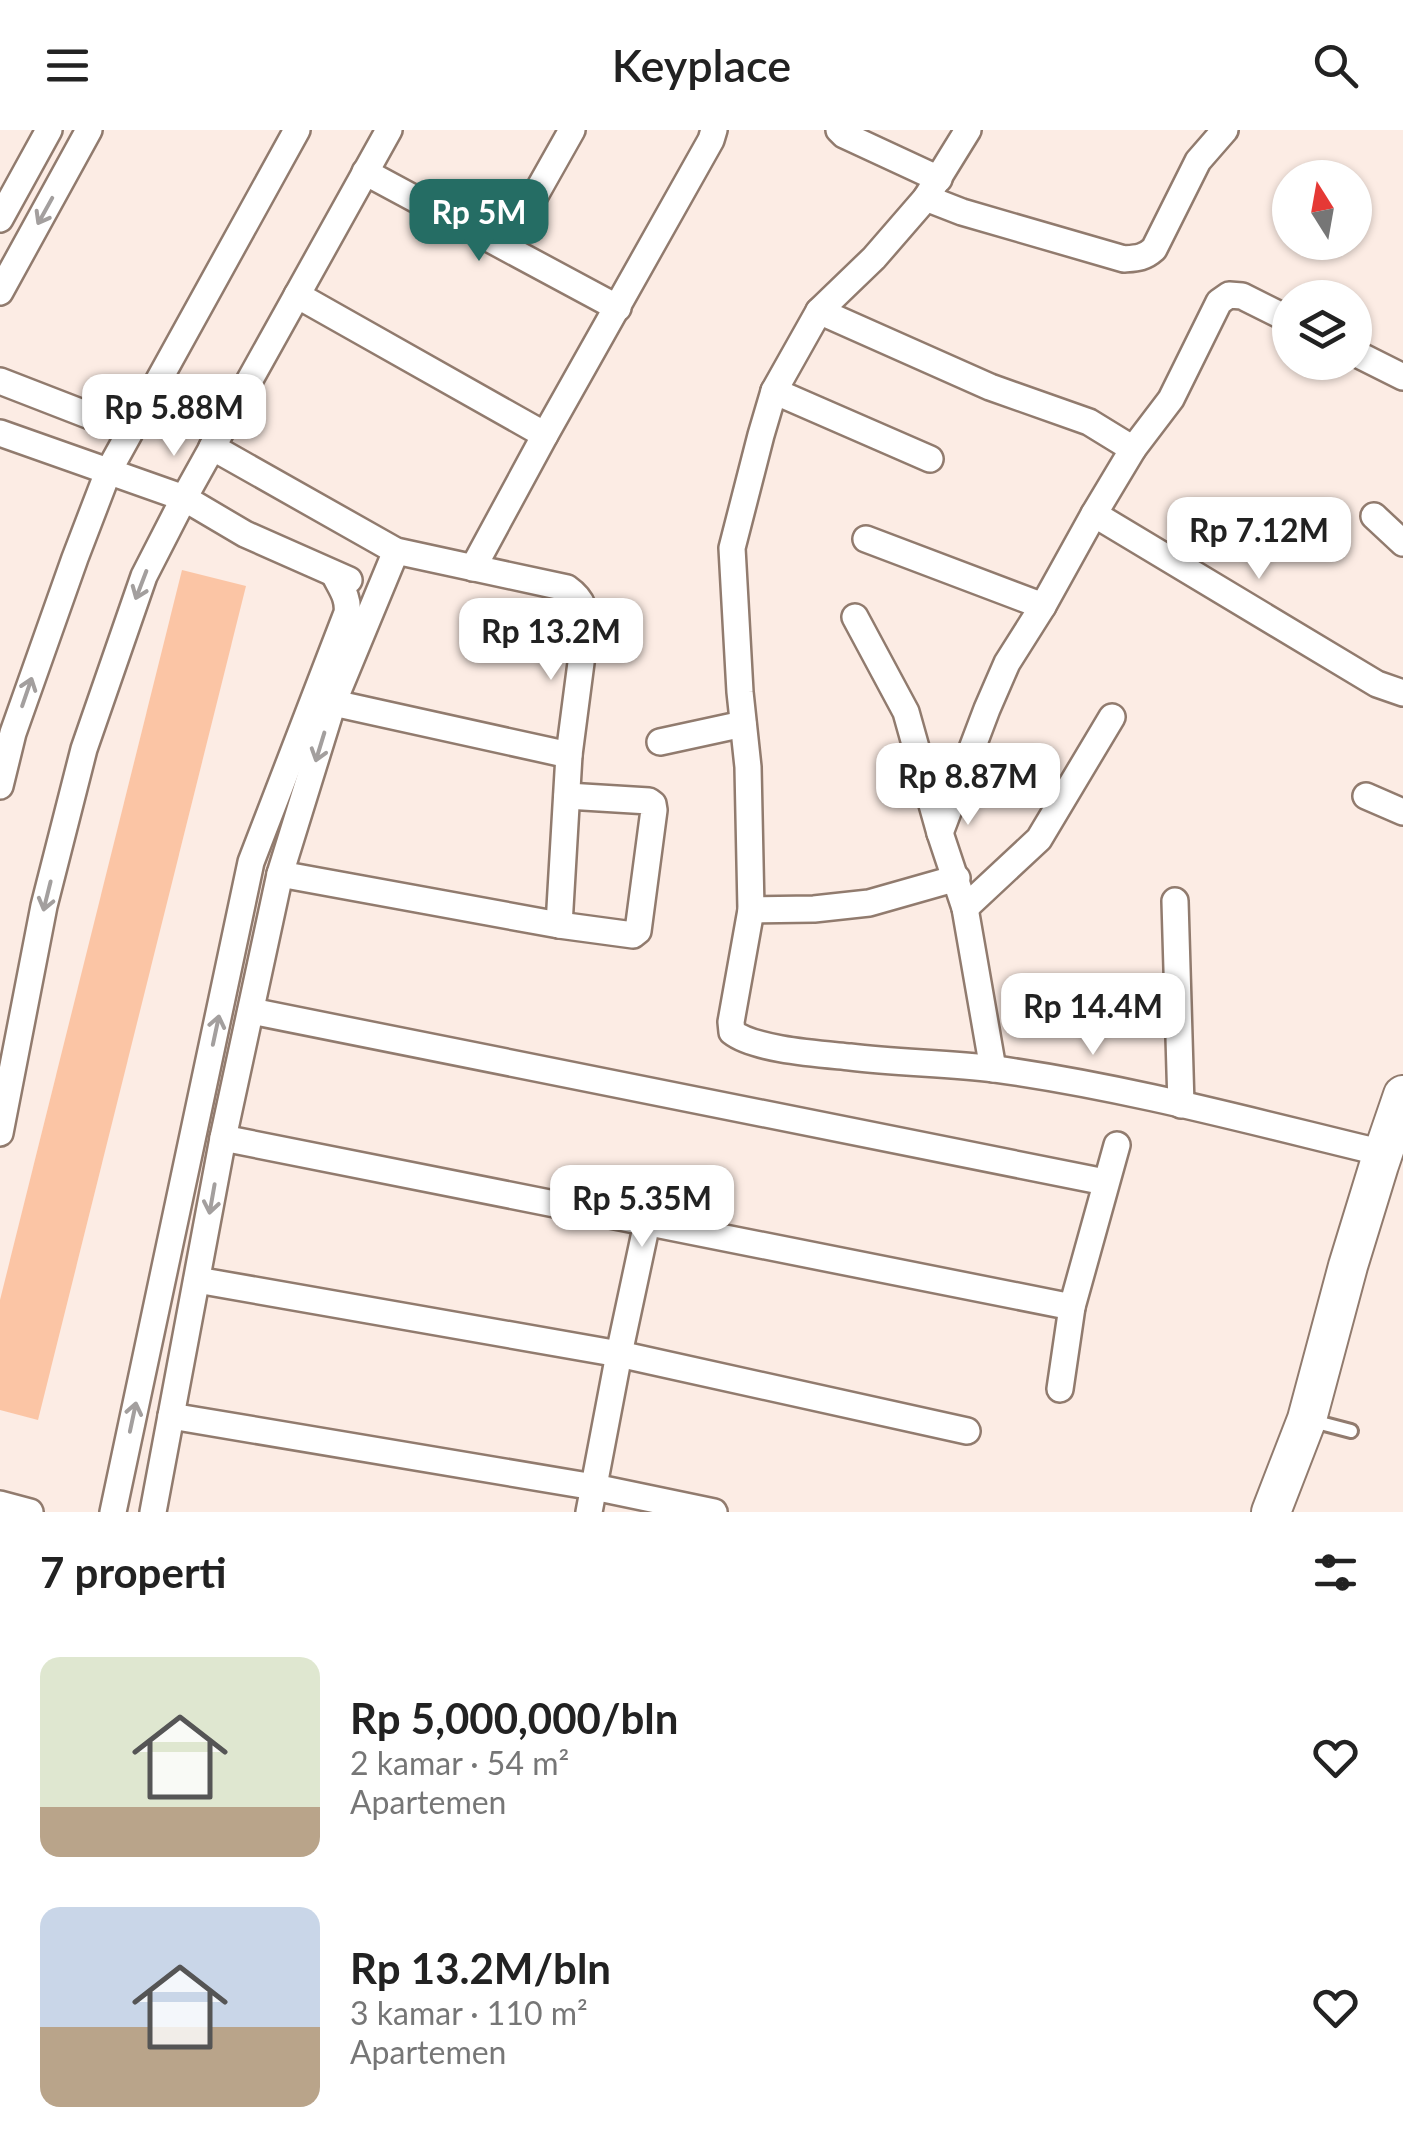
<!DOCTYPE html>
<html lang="id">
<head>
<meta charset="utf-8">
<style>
	body { margin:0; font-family:Lato,sans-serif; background:#f6f6f6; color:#222; height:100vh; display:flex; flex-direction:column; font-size:38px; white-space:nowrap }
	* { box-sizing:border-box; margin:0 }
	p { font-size:32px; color:#767676 }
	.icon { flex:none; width:55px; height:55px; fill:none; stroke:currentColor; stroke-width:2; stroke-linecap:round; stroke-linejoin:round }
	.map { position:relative; height:1382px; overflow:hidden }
	.side { display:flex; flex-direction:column; background:#fff; flex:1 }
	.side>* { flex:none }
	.needle { width:65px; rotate:349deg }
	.buttons { position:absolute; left:1272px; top:30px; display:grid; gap:20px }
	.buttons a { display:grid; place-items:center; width:100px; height:100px; border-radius:50%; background:#fff; box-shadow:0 2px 8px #0004; font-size:50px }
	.price { position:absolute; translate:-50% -85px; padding:0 22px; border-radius:20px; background:#fff; color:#222; font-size:32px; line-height:65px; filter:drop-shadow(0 2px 5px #0008) }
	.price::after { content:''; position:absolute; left:50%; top:60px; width:30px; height:22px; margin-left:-15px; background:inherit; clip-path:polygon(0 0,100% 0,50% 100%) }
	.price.on { background:#256d64; color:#fff }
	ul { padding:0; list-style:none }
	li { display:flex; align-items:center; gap:30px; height:250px; padding:0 40px }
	li span { display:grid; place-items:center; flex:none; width:280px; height:200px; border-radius:20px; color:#555 }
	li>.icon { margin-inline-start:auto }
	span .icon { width:120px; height:120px; fill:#fffc; stroke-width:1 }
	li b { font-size:42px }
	h2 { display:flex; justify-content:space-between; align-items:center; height:120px; padding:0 40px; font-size:42px }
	header { display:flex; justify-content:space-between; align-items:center; height:130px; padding:0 40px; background:#fff; font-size:45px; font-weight:600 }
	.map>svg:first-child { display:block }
	.building { fill:#fbc5a5 }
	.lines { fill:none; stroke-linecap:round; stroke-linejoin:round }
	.lane-casing { stroke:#917b6e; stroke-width:18 }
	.street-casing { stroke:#917b6e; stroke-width:30 }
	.secondary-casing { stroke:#917b6e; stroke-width:42 }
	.lane { stroke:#fff; stroke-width:12 }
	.street { stroke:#fff; stroke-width:25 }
	.secondary { stroke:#fff; stroke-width:38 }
	.oneway { stroke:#a39f9e }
</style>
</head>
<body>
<header><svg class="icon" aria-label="menu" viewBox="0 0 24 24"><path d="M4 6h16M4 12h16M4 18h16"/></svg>Keyplace<svg class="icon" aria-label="search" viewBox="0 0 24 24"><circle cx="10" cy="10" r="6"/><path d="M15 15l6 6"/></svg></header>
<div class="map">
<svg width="1403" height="1382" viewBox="0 0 1403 1382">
	<rect width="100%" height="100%" fill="#fcece4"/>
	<path class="building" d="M182,440l64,16 -208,834 -38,-10v-110z"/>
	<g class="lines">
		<defs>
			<path id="lane" d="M1309,1290l42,11"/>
			<g id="street">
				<path d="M839,0l5,5 95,44"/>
				<path d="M365,42l253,136"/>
				<path d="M926,68l36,14 162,47c13,-1 20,-1 30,-10l44,-88 27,-31"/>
				<path d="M0,89l49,-89"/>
				<path d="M506,117l66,-117"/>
				<path d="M0,162l89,-162"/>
				<path d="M297,165l248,140"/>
				<path d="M819,181l55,-53 52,-60 42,-68"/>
				<path d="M1355,223l48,24"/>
				<path d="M0,251l129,50"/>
				<path d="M774,261l156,68"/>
				<path d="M0,303l184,65 61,36 104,46"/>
				<path d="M212,317l184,104 171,37c17,12 19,23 18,44l-16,123 -10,170"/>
				<path d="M1133,319l38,-50 48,-97 10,-7 13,1 48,24"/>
				<path d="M1094,384l283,170 26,9"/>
				<path d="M1374,386l29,27"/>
				<path d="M866,409l177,67"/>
				<path d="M473,438l72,-133 166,-295 3,-10"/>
				<path d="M855,487l51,95 34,121 25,75 28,161"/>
				<path d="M320,570l249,55"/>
				<path d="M660,612l83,-18"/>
				<path d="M0,656l13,-53 62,-175 33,-86 189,-342"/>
				<path d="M1366,666l37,16"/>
				<path d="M940,703l47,-124 20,-46 36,-57 51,-92 39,-65 -44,-27 -99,-35 -171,-76 -45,80 -13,44 -29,113 8,144 8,75 3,143 -20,112 1,10c23,18 89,22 118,25 48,6 97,6 145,12 131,18 259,53 388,84"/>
				<path d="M280,744l279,51 74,10 5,-4 16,-121 -1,-6 -4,-3 -82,-5"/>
				<path d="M1175,771l6,204"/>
				<path d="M965,778l74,-69 73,-122"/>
				<path d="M751,780l63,-1 55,-6 88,-25"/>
				<path d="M251,881l854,171"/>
				<path d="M0,1003l44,-227 40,-157 60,-173 40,-78 205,-368"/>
				<path d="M223,1008l849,169"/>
				<path d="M197,1150l422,74 348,77"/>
				<path d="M1060,1259l12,-82 45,-162"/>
				<path d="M171,1286l423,71 120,25"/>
				<path d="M0,1374l30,8"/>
				<path d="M113,1382l138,-650 96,-249c2,-15 -6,-25 -12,-37"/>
				<path d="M153,1382l70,-374 57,-264 53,-171 63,-152"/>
				<path d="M589,1382l30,-158 28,-131"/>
			</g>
			<path id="secondary" d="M1271,1382l36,-93 41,-153 31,-101 24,-70"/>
		</defs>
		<use href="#lane" class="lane-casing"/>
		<use href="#street" class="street-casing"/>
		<use href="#secondary" class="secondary-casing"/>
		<use href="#lane" class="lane"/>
		<use href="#street" class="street"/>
		<use href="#secondary" class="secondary"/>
	</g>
	<defs><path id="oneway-shaft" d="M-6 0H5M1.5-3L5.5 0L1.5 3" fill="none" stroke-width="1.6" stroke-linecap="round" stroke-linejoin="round" transform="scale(2.5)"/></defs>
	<g class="oneway">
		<use href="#oneway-shaft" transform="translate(45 81) rotate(119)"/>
		<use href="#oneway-shaft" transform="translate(141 455) rotate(111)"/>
		<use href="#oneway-shaft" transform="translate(27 562) rotate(-71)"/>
		<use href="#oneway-shaft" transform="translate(320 617) rotate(107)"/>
		<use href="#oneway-shaft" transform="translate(47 766) rotate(104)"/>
		<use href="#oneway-shaft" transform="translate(216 900) rotate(-78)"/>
		<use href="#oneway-shaft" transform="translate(212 1069) rotate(100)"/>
		<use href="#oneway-shaft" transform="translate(133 1287) rotate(-78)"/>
	</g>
</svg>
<div class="buttons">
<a><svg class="needle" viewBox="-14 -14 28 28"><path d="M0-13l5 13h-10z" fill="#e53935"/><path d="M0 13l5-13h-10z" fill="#767676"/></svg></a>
<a><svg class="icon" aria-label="layers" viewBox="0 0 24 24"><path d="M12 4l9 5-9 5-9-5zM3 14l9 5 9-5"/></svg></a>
</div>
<b class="price on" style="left:479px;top:134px">Rp 5M</b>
<b class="price" style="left:174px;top:329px">Rp 5.88M</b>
<b class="price" style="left:1259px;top:452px">Rp 7.12M</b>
<b class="price" style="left:551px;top:553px">Rp 13.2M</b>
<b class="price" style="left:968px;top:698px">Rp 8.87M</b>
<b class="price" style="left:1093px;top:928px">Rp 14.4M</b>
<b class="price" style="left:642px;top:1120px">Rp 5.35M</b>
</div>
<section class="side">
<h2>7 properti<svg class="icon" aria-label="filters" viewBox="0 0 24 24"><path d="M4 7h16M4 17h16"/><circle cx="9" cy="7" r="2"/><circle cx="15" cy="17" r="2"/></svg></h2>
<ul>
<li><span style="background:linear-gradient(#dfe7d0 75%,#b9a48a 0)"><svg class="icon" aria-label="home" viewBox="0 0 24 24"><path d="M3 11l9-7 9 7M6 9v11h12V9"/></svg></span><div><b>Rp 5,000,000/bln</b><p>2 kamar · 54 m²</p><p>Apartemen</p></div><svg class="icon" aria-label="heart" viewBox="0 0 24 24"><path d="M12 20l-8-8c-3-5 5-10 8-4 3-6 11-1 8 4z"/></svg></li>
<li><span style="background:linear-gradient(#c9d6e8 60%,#b9a48a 0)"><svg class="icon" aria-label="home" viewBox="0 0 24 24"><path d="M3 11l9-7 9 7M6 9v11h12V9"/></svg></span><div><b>Rp 13.2M/bln</b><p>3 kamar · 110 m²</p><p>Apartemen</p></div><svg class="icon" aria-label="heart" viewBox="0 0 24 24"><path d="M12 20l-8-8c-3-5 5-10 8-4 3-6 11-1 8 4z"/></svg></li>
</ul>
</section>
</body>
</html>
